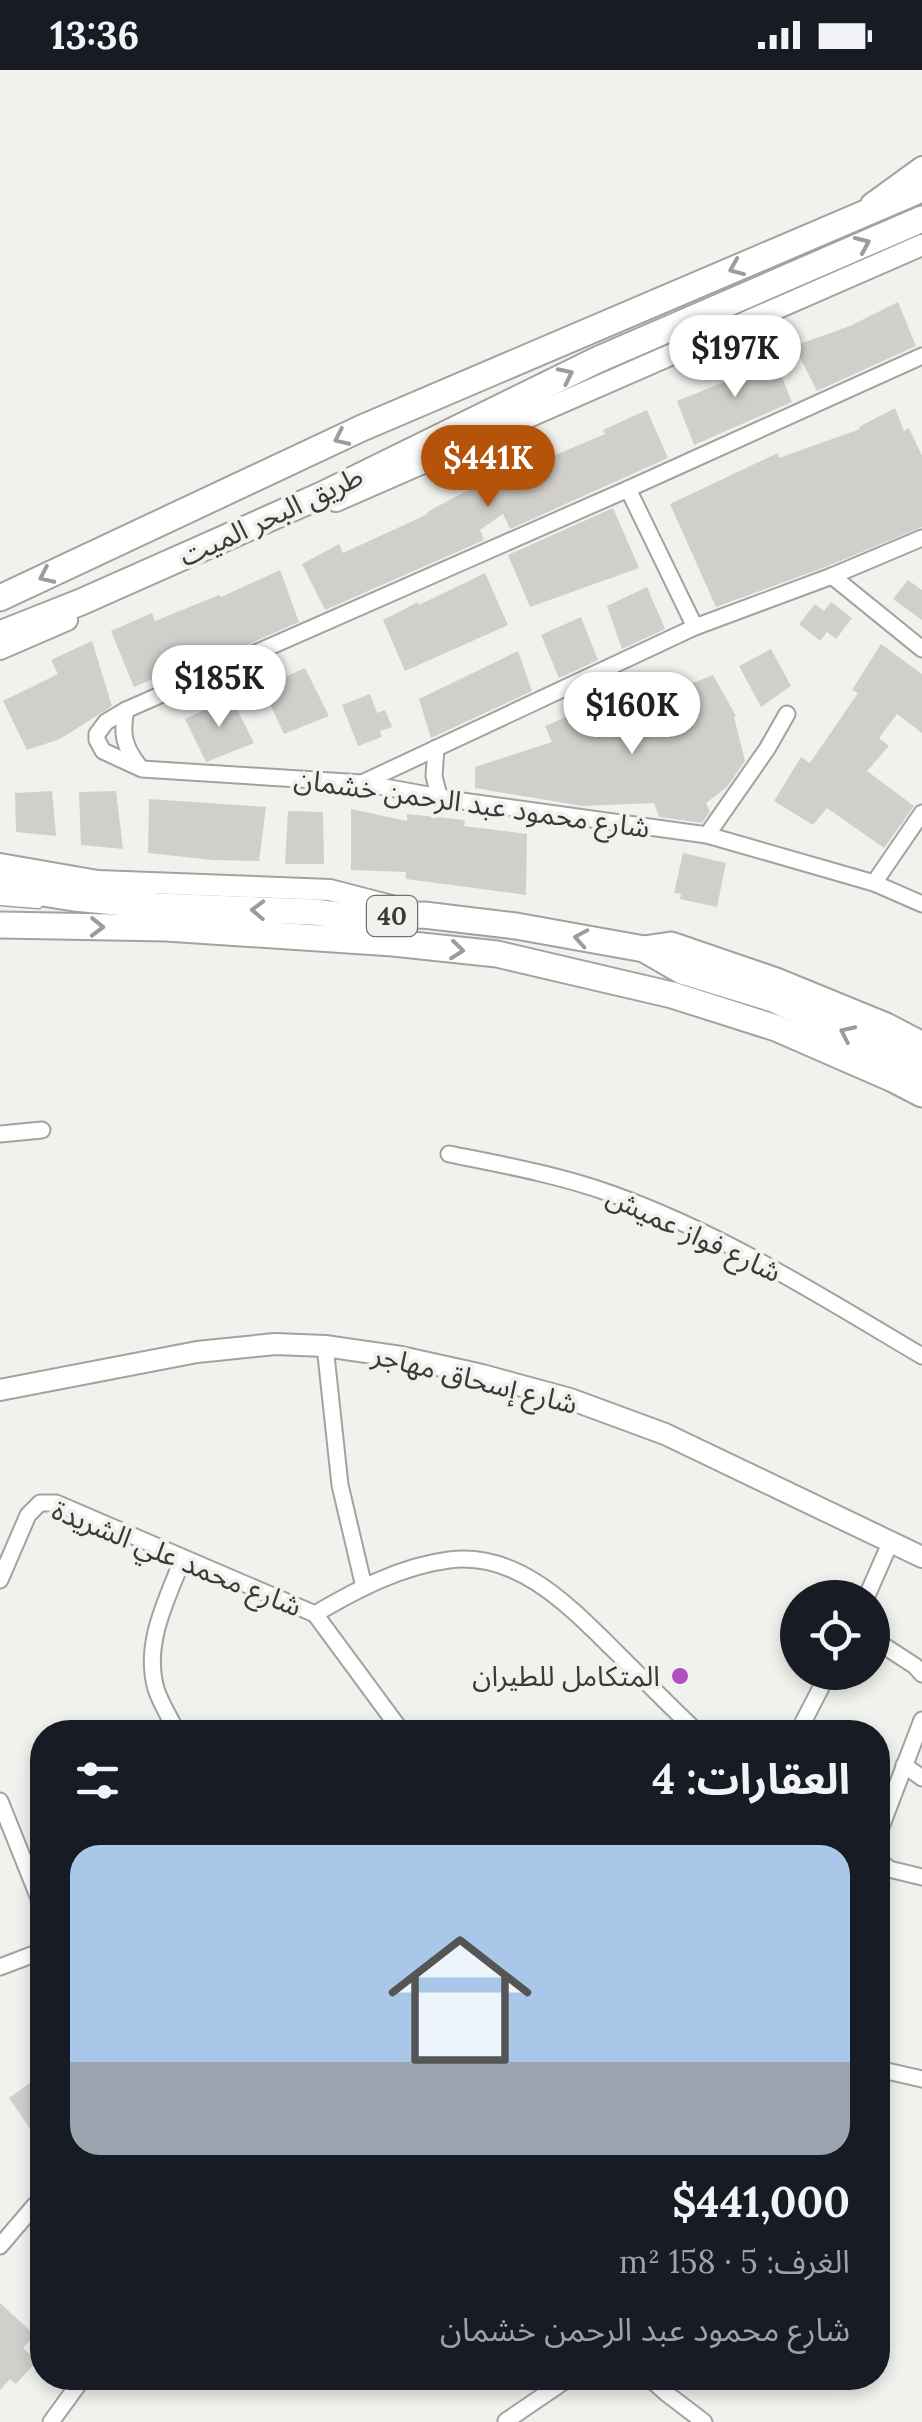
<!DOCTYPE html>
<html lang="ar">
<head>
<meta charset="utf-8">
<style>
	body { margin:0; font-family:Lora,"Noto Sans Arabic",serif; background:#242831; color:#f1f3f6; direction:rtl; height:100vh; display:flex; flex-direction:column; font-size:38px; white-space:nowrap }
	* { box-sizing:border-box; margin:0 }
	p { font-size:32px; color:#9ea1a6 }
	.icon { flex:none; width:55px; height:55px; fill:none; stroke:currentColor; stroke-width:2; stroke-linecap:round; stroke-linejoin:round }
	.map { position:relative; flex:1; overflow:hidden; direction:ltr }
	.sheet { position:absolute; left:30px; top:1650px; width:860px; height:670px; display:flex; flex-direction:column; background:#171b24; border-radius:40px; box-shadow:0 5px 15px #0003; direction:rtl }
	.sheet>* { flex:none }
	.tools { position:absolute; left:780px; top:1510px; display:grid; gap:20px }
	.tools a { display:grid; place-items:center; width:110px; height:110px; border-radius:50%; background:#171b24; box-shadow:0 5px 15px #0003; font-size:50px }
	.price { position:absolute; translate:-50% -85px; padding:0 22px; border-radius:35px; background:#fff; color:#222; font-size:32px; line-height:65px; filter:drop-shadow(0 2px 5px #0008) }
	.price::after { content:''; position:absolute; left:50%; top:60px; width:30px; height:22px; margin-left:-15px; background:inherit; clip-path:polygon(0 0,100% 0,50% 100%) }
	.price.active { background:#b45309; color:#fff }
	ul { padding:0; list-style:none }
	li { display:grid; align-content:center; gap:20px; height:530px; padding:0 40px }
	li span { display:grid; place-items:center; height:310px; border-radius:30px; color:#555 }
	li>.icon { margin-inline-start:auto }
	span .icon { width:180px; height:180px; fill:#fffc; stroke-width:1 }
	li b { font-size:42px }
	h2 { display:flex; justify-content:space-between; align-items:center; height:120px; padding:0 40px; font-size:42px }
	.status { display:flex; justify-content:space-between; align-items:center; height:70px; padding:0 50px; background:#171b24; direction:ltr }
	.status svg { height:28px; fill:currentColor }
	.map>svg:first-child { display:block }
	.building { fill:#d1cfcb }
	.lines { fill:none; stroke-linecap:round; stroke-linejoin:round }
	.service-casing { stroke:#a2a39f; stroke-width:11 }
	.minor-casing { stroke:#a2a39f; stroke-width:19 }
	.tertiary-casing { stroke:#a2a39f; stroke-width:24 }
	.primary-casing { stroke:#a2a39f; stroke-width:29 }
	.trunk-casing { stroke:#a2a39f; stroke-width:29 }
	.service { stroke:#fff; stroke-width:8 }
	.minor { stroke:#fff; stroke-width:15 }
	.tertiary { stroke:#fff; stroke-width:20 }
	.primary { stroke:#fff; stroke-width:25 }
	.trunk { stroke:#fff; stroke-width:25 }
	.oneway { stroke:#9c9c9c }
	.poi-dot { fill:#ae51bc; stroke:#f1f2ee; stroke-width:4 }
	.labels { text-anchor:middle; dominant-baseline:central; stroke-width:8; stroke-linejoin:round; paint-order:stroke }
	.shield { fill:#f1f2ee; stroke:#71716f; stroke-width:2.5 }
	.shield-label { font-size:25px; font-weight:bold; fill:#3a3a39 }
	.street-label { font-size:28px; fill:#3a3a39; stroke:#f1f2ee }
	.poi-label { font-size:28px; fill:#3a3a39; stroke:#f1f2ee; text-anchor:end }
</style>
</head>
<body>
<div class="status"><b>13:36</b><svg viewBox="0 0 49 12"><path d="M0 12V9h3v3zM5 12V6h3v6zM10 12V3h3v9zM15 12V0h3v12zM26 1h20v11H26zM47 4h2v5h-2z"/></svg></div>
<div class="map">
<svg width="922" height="2352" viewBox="0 0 922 2352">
	<rect width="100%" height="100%" fill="#f1f2ee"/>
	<g class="building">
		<path d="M898,232l18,44 -99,45 -23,-45 56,-20z"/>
		<path d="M773,285l19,47 -98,43 -17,-44 52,-21 -2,-6z"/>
		<path d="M895,338l9,23 5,-3 13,28v71l-94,39 -112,41 -46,-103 108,-51 1,5 81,-29 -1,-2z"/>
		<path d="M647,340l21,48 -158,71 -7,-15 -23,16 4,10 -159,70 -23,-46 37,-20 4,9 85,-39 -1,-2 60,-32 -1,-1 41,-19 2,6 76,-32 -2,-4z"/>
		<path d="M613,438l26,60 -109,39 -22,-52z"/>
		<path d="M280,500l19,52 -100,44 -3,-6 -62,27 -23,-56 41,-18 3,8 64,-26 2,2z"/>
		<path d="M485,503l23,52 -103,46 -22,-51 35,-18 1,3z"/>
		<path d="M908,510l14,10v30l-29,-21z"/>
		<path d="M647,517l18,42 -43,20 -15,-43z"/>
		<path d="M831,532l21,16 -16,21 -9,-7 -7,9 -21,-17 16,-20 9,7z"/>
		<path d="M581,547l17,43 -39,18 -18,-43z"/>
		<path d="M92,571l20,65 -52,33 -33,11 -24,-49 55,-27 -7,-14z"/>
		<path d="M881,574l41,30v59l-25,-19 -18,24 10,8 -22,25 47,35 -30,42 -57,-40 -14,17 -39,-24 27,-44 9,6 48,-70 -6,-3z"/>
		<path d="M771,579l20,37 -30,21 -22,-41z"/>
		<path d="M518,581l14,40 -101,47 -12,-39z"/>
		<path d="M305,598l24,48 -45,18 -22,-47z"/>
		<path d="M713,605l23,41 -2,1 11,44 -18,26 -21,16 4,9 -8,11 -43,-6 -5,-14 -72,3 -107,-18v-21l77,-25 -7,-16 45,-19 6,16 23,-11 11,26 22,-8 -11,-28 20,-9 1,2z"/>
		<path d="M370,624l7,19 8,-3 7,17 -12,4 2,6 -24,9 -16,-41z"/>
		<path d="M231,627l23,46 -48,19 -21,-43z"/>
		<path d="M52,721l4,45 -40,-4 -1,-39z"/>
		<path d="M116,721l7,58 -42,-4 -2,-53z"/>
		<path d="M149,729l117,8 -7,54 -46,-1 -65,-7z"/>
		<path d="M351,739l56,12v-7l58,6 -1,6 63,8 -1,61 -120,-16v-7l-55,-2z"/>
		<path d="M288,741l35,1 1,52h-39z"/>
		<path d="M683,783l43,10 -9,44 -37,-8 1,-5 -7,-1z"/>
		<path d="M42,2004v72l-33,-48z"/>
		<path d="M0,2233l35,32 -12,13 14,13 -21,23 -6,-5 -10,11z"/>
	</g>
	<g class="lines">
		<defs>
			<path id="service" d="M0,831l38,3"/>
			<g id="minor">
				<path d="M922,286l-294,133 -502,221 -20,12 -9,12v6l6,11 39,18 220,14 100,18 245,34 167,48 48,21"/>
				<path d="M628,419l67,138"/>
				<path d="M832,506l90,73"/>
				<path d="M126,640c-5,23 -2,37 13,56"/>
				<path d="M436,678l-2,28 5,20"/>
				<path d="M362,713l333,-156 137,-51 90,-38"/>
				<path d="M707,765l60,-86 20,-35"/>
				<path d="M874,813l48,-70"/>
				<path d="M0,1064l42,-4"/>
				<path d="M449,1084c55,11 110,21 163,40 110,39 210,103 310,162"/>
				<path d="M325,1276l15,139 24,102"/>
				<path d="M0,1510l28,-65 12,-12h16l259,111 87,118"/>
				<path d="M866,1528l25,-57"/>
				<path d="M315,1544c41,-24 86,-48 134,-54 70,-9 122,48 167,92 27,27 54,54 81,80"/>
				<path d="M872,1568l43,28 7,8"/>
				<path d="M177,1662c-7,-14 -16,-28 -21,-43 -13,-46 11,-89 27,-131"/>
				<path d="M518,1662l8,-1 10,1"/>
				<path d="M798,1662l31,-60"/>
				<path d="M904,1695l18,13"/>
				<path d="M0,1731l42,105"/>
				<path d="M878,1765l44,-115"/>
				<path d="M878,1789l11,10 33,8"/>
				<path d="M0,1897l42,-16"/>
				<path d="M878,1999l44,10"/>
				<path d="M0,2176l35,-41 7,-5"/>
				<path d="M649,2308l17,15 38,29"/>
				<path d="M506,2351l63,-43"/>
				<path d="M51,2352l32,-44"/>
			</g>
			<g id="tertiary">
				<path d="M871,134l51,-37"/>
				<path d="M336,431l586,-256"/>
				<path d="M0,579l67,-29"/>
				<path d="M0,794l98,17 232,9 77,20"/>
				<path d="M0,1320l197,-38 78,-8 50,2 76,11 81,18 88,24 95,35 257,123"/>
			</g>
			<g id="primary">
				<path d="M0,528l362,-170 560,-239"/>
				<path d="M0,564l81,-32 241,-107 275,-135 325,-141"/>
			</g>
			<g id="trunk">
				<path d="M0,816l74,12 84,8 156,6 39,5 71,-2 92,11 128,23 38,22 91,28 149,69"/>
				<path d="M0,855l166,3 227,15 104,11 175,41 104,33 117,51 29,15"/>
				<path d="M644,879l27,-4 105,36 110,45 36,19"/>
			</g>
		</defs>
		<use href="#service" class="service-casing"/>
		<use href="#minor" class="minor-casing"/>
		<use href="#tertiary" class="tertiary-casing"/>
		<use href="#primary" class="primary-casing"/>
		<use href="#trunk" class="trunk-casing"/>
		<use href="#service" class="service"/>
		<use href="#minor" class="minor"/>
		<use href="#tertiary" class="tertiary"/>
		<use href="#primary" class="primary"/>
		<use href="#trunk" class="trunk"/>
	</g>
	<defs><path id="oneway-chevron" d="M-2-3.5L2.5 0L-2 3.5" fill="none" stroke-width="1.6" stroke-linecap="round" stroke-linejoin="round" transform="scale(2.5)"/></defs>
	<g class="oneway">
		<use href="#oneway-chevron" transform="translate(863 174) rotate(-24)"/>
		<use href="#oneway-chevron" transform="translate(736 198) rotate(157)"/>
		<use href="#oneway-chevron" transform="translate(566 305) rotate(-26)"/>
		<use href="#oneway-chevron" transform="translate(341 368) rotate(155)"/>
		<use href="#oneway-chevron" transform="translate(46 506) rotate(155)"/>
		<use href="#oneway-chevron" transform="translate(258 840) rotate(-178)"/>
		<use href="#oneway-chevron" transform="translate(97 857) rotate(1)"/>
		<use href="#oneway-chevron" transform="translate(581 868) rotate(-170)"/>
		<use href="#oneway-chevron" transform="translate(457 880) rotate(6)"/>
		<use href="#oneway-chevron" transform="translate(847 963) rotate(-155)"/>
	</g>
	<circle class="poi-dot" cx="680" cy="1606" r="10"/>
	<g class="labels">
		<rect class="shield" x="367" y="826" width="50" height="40" rx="8"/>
		<g class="shield-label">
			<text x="392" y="846">40</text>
		</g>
		<g class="street-label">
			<text transform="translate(271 446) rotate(-25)">طريق البحر الميت</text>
			<text transform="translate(472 733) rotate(8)">شارع محمود عبد الرحمن خشمان</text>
			<text transform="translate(694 1164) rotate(25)">شارع فواز عميش</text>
			<text transform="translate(475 1309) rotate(14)">شارع إسحاق مهاجر</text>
			<text transform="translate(177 1488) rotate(22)">شارع محمد علي الشريدة</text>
		</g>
		<g class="poi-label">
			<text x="660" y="1606">المتكامل للطيران</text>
		</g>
	</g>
</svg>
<div class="tools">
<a><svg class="icon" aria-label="locate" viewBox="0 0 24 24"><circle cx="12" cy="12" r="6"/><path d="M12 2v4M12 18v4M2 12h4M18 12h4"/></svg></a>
</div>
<b class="price" style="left:735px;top:330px">$197K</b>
<b class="price active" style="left:488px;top:440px">$441K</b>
<b class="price" style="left:219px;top:660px">$185K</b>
<b class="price" style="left:632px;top:687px">$160K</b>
<section class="sheet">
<h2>العقارات: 4<svg class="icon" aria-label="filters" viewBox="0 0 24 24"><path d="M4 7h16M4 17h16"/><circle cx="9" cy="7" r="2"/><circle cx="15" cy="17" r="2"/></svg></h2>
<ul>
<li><span style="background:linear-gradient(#a9c7e8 70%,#9aa5b1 0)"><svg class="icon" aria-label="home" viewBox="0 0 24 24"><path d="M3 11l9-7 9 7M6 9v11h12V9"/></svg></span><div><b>$441,000</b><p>الغرف: 5 · 158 m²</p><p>شارع محمود عبد الرحمن خشمان</p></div></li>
</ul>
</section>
</div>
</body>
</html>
